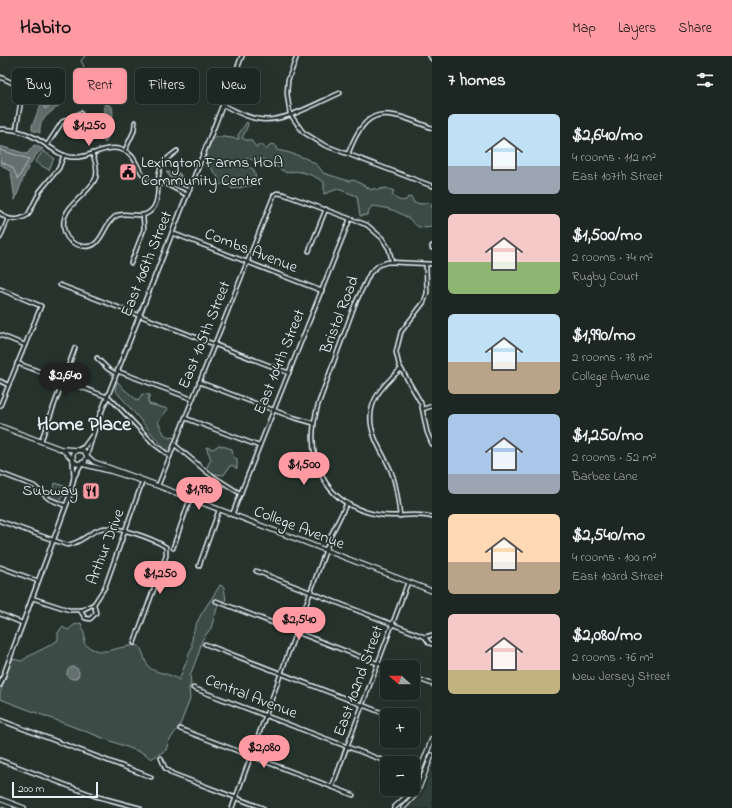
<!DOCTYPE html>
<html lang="en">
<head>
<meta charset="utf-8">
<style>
	body { margin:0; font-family:"Indie Flower",sans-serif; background:#29322f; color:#f1f3f6; height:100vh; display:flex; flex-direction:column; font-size:15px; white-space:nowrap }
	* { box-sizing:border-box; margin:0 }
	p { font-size:13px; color:#a0a5a5 }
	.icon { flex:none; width:22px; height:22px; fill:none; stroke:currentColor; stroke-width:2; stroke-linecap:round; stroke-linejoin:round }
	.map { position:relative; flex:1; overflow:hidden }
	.drawer { display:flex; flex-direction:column; background:#1c2622; width:300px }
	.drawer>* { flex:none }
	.top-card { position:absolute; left:12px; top:12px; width:360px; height:36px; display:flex; gap:8px }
	.needle { width:26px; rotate:291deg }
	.buttons { position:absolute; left:380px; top:604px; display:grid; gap:8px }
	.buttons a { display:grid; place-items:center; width:40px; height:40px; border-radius:6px; background:#1c2622; box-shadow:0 4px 16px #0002,0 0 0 1px #3a4340; font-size:20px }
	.scale { position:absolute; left:12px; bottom:10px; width:86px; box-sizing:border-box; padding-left:4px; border:2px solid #e8f1f8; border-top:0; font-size:11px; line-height:14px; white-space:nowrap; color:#e8f1f8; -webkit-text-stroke:3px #26332d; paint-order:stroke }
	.price { position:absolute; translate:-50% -34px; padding:0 9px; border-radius:14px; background:#ff9aa2; color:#111; font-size:13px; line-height:26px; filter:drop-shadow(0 1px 2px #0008) }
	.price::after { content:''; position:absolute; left:50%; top:24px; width:12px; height:9px; margin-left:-6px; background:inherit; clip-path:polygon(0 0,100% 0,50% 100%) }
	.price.on { background:#222; color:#fff }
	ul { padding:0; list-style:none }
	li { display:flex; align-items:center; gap:12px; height:100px; padding:0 16px }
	li span { display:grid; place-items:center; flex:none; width:112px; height:80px; border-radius:6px; color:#555 }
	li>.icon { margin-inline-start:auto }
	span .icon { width:48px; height:48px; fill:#fffc; stroke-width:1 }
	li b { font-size:17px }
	h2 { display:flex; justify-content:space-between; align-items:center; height:48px; padding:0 16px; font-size:17px }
	.pill { padding:0 14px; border-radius:6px; background:#1c2622; box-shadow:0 4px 16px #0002,0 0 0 1px #3a4340; font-size:14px; line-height:36px }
	.pill.on { background:#ff9aa2; color:#111 }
	header { display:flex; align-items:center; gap:24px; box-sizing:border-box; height:56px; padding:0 20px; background:#ff9aa2; color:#111 }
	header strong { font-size:19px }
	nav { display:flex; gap:22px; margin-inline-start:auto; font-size:14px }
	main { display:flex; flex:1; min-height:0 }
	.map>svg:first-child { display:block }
	.built { fill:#333f3a }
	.green { fill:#3e4b47; stroke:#939ea0 }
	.water { fill:#636f6d; stroke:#98a3a5 }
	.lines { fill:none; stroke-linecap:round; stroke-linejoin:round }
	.shore { stroke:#b3bdc0; stroke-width:1 }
	.stream { stroke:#98a3a5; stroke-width:1 }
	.minor-casing { stroke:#e8f1f8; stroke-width:5.5 }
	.tertiary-casing { stroke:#e8f1f8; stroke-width:6 }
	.secondary-casing { stroke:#e8f1f8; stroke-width:6 }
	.minor { stroke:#26332d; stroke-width:2.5 }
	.tertiary { stroke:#26332d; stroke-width:3 }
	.secondary { stroke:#26332d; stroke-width:3.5 }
	.labels { text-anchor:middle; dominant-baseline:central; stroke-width:3.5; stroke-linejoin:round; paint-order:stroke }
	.poi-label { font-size:16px; fill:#e8f1f8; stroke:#26332d; text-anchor:start }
	.street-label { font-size:16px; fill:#e8f1f8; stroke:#26332d }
	.district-label { font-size:20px; font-weight:bold; fill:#e8f1f8; stroke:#26332d }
</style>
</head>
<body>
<header>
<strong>Habito</strong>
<nav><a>Map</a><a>Layers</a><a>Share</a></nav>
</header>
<main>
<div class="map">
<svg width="432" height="752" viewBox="0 0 432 752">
	<rect width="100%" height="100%" fill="#26332d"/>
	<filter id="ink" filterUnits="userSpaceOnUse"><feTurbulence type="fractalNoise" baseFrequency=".025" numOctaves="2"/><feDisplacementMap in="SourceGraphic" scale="8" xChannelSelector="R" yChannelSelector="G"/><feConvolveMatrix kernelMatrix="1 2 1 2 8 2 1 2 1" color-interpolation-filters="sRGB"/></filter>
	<g filter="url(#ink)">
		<path class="built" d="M432,714v38h-26l15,-11z"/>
		<g class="green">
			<path d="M247,66l1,3 -6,13 4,2h5l5,7 6,-3 4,6 5,-6 4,1 2,5c14,3 40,9 46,23l26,8 5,-1 18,10 2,-2 3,2 9,-2 8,3 -2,3c3,5 8,8 14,6l2,-3 4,1 2,5 10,1 2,-2 6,2v23c-18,3 -14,-3 -27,-11 -10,-6 -21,-9 -33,-10l-5,9 -7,1 -3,-20 -19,-7 -14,5v-12c-10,-6 -25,-14 -37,-9l-26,-15 -6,3 -9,-4 2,9 6,4 2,10 -2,5 -22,4 -6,-7 -8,4 -2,-2 2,-7 -8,-10h-4c-3,-9 3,-23 9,-30h9l15,2 -1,-4z"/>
			<path d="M43,95l11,7 -5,12 -14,-8z"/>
			<path d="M117,325l7,8 14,12 4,-7 8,1 -2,5 1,4 19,5 -10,13 6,12 5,4 3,-1 3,1 -6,16 -54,-64z"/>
			<path d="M219,389l13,4 1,8 4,2v10l-5,-4 -2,1 -6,9 -9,-1 -9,-5 5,-10 -5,-12 7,2z"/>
			<path d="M55,427l12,4 -7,14 -10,-4z"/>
			<path d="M220,529l4,2 2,13 -8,5 -7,23 -9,12 -3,12 -9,24 1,7 -2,5 1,11 -10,26 -11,16 -3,9 -15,9 -6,-5 -145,-55v-6l12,-34 10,2c11,-9 24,-12 36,-21v-7l4,-6 6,3 6,-5 7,-2 4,14 -1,6c18,18 35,0 55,3 5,6 5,14 9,20 4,7 23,7 31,14l13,-33c-2,-23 17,-43 28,-62z"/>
		</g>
		<g class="water">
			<path d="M47,27c8,-1 17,6 18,15 -6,13 -27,16 -25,35l-8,-3v-4l14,-34z"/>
			<path d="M106,47l6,4c3,7 -2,30 -7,36l-7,-12 6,-15v-11z"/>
			<path d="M34,89l9,4c-16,11 -21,35 -28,51l-4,-28 -11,-8v-18l27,8z"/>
			<path d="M166,116l13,1 2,2v3l-3,3 -6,-2z"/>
			<circle cx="73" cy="617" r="6"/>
		</g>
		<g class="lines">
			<g class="shore">
				<path d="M53,32l7,6v4l-15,11 -1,-2 6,-18z"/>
				<path d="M0,94l29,9 -11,20 -5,-11 -13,-7"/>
			</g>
			<g class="stream">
				<path d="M82,26l1,-4 -2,-7 3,-5 -3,-5 4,-5"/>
				<path d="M77,33l4,-4"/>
			</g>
			<defs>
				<g id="minor">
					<path d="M297,0l-9,24 -1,13 3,21 13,18 21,13 108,41"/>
					<path d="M430,0l2,3"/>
					<path d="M0,21l15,7 7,11 -6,35"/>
					<path d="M223,49c11,5 22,12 35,14 24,5 59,-16 82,-26"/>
					<path d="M0,73c19,0 33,6 48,17 7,4 13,10 22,11 18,3 35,-14 53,-7 14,5 13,19 23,28 8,6 16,6 26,6 5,1 12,5 17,7"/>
					<path d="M47,89l15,-23 19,-9"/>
					<path d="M125,94l9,-19 1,-9"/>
					<path d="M92,97c3,7 6,16 4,24 -6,19 -40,29 -31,56 2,6 7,10 13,12 26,9 23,-23 40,-30 13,-4 26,7 36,-8 8,-13 0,-32 9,-44 4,-5 10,-9 14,-12"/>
					<path d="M348,98c20,-53 39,-43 84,-26"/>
					<path d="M168,129l19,10"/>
					<path d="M0,157c8,8 18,8 28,2l12,-24 19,-23 5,-13"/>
					<path d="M172,177l150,58"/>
					<path d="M0,182l8,-19"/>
					<path d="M432,190v2"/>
					<path d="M309,195l17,-42"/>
					<path d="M131,207l13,-34 -1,-14"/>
					<path d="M432,208l-44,-2 -9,3 -9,8 -15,31 -37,101c-15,52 5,101 62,110 17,3 35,-3 52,2"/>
					<path d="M426,209l1,28 -3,9 -23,30 -5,20 3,13 22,38 6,29 5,12"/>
					<path d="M60,229l229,88"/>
					<path d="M0,233l41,17 -41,100"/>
					<path d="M0,279l25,10"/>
					<path d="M97,302l11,11 8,5"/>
					<path d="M17,307l93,35 44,46 16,12"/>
					<path d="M117,315l75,28"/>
					<path d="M0,325l8,4"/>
					<path d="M199,326l93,35 21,6"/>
					<path d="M423,353l9,-3"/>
					<path d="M185,362l74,28"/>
					<path d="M41,385l34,-93"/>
					<path d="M175,389l33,28 33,21"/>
					<path d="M0,417l34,13 15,13 17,7"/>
					<path d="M289,419l14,3 17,-6"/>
					<path d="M158,430l116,-291 3,-2 6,1 84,31 15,13 7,11 3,12"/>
					<path d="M232,459l118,-296"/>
					<path d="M400,460c-2,-15 -3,-31 -9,-45 -5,-12 -12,-22 -16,-33 -13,-31 5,-51 26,-69"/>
					<path d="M0,465l67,24c13,-1 21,-12 33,-16 14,-5 54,10 66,18v9l-32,87"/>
					<path d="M173,492l17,-49"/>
					<path d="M199,510l20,-56"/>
					<path d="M0,511l38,14"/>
					<path d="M256,515l169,66"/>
					<path d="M32,542l37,12h13l12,-6 11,-17 38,-107"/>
					<path d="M216,545l171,66"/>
					<path d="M80,554l5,8 5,1 6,-6 -2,-9"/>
					<path d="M0,558l22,9"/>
					<path d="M432,579l-7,2 4,6 3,1"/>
					<path d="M205,588l183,71"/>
					<path d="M413,621l19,7"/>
					<path d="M193,632l197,75"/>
					<path d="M0,664l151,57"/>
					<path d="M180,673l173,66"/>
					<path d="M161,702l4,10 8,6 90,34"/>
					<path d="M0,704l95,36 45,12"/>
					<path d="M332,731l76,-205"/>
					<path d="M232,752l100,-275 15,-30"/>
				</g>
				<g id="tertiary">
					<path d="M80,393l4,-2 8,-11"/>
					<path d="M87,399l8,-27 147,-372"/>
					<path d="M73,404l1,17"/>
					<path d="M0,629l70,-190 4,-18 7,-13"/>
				</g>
				<g id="secondary">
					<path d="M0,370l61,23c8,5 11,11 16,15l8,-2 2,-6 -3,-5 -7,-1 -4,3v5"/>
					<path d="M63,393l14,1"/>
					<path d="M87,400l7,6 60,22"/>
					<path d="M82,408l28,7 48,15 274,105"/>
					<path d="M0,743l24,9"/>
					<path d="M0,748l11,4"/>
					<path d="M394,752l18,-17 20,-52"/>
					<path d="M403,752l14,-15 15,-38"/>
				</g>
			</defs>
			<use href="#minor" class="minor-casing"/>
			<use href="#tertiary" class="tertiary-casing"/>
			<use href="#secondary" class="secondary-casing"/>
			<use href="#minor" class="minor"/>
			<use href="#tertiary" class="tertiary"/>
			<use href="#secondary" class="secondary"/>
		</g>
	</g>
	<defs>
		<symbol id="civic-square" viewBox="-11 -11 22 22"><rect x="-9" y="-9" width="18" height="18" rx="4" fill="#ff9aa2" stroke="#26332d"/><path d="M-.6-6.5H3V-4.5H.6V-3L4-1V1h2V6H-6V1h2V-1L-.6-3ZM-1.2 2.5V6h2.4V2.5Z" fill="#111"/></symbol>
		<symbol id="restaurant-square" viewBox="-11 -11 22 22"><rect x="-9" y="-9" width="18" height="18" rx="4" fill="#ff9aa2" stroke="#26332d"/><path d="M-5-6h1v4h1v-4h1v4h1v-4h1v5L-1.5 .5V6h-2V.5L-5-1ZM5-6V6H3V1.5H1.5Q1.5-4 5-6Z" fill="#111"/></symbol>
	</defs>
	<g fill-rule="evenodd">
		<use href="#civic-square" x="118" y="106" width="20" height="20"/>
		<use href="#restaurant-square" x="81" y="425" width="20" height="20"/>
	</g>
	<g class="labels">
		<g class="poi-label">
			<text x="141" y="107">Lexington Farms HOA<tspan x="141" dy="18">Community Center</tspan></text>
			<text x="78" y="435" text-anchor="end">Subway</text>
		</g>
		<g class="street-label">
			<text transform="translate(251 195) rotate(21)">Combs Avenue</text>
			<text transform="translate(147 208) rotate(-68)">East 106th Street</text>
			<text transform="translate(340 259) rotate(-69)">Bristol Road</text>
			<text transform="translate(205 279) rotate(-68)">East 105th Street</text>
			<text transform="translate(280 306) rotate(-68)">East 104th Street</text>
			<text transform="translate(299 472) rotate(21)">College Avenue</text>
			<text transform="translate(106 491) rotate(-69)">Arthur Drive</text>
			<text transform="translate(359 625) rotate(-70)">East 102nd Street</text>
			<text transform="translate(251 641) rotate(21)">Central Avenue</text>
		</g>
		<g class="district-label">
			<text x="84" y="369">Home Place</text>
		</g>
	</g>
</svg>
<div class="buttons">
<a><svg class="needle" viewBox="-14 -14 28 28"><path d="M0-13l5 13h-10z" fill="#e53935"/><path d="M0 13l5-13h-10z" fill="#a0a5a5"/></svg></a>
<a>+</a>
<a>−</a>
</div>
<div class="scale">200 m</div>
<b class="price" style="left:89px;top:91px">$1,250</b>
<b class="price on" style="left:65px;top:341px">$2,640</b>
<b class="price" style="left:304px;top:430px">$1,500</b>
<b class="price" style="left:199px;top:455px">$1,990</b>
<b class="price" style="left:160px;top:539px">$1,250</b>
<b class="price" style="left:299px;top:585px">$2,540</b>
<b class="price" style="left:264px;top:713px">$2,080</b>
<div class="top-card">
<a class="pill">Buy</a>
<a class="pill on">Rent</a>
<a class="pill">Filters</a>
<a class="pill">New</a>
</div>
</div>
<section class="drawer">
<h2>7 homes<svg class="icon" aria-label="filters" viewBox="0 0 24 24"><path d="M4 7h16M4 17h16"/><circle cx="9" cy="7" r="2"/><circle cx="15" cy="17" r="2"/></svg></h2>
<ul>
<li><span style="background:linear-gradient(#bfe0f5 65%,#9aa5b1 0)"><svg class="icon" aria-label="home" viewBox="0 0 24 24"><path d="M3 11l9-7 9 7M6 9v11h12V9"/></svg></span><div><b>$2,640/mo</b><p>4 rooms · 112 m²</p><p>East 107th Street</p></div></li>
<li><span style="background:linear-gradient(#f6c9c9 60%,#8fb573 0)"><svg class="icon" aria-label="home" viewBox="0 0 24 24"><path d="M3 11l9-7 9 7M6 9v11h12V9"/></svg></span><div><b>$1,500/mo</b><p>2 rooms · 74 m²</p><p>Rugby Court</p></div></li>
<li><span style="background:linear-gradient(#bfe0f5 60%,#b9a48a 0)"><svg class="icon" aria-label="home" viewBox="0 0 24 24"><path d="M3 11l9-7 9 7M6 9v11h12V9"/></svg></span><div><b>$1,990/mo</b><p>2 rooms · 78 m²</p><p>College Avenue</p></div></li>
<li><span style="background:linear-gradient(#a9c7e8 75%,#9aa5b1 0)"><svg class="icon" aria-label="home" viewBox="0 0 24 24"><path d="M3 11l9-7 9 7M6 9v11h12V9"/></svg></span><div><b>$1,250/mo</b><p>2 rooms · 52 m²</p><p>Barbee Lane</p></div></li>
<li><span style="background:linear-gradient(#ffd9b3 60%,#b9a48a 0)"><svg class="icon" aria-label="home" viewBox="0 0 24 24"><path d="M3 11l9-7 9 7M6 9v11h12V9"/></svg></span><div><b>$2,540/mo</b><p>4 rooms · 100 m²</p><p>East 103rd Street</p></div></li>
<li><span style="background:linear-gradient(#f6c9c9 70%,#c2b280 0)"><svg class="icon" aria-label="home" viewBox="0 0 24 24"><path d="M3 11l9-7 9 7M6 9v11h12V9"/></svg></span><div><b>$2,080/mo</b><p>2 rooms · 76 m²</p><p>New Jersey Street</p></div></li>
</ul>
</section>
</main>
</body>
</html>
